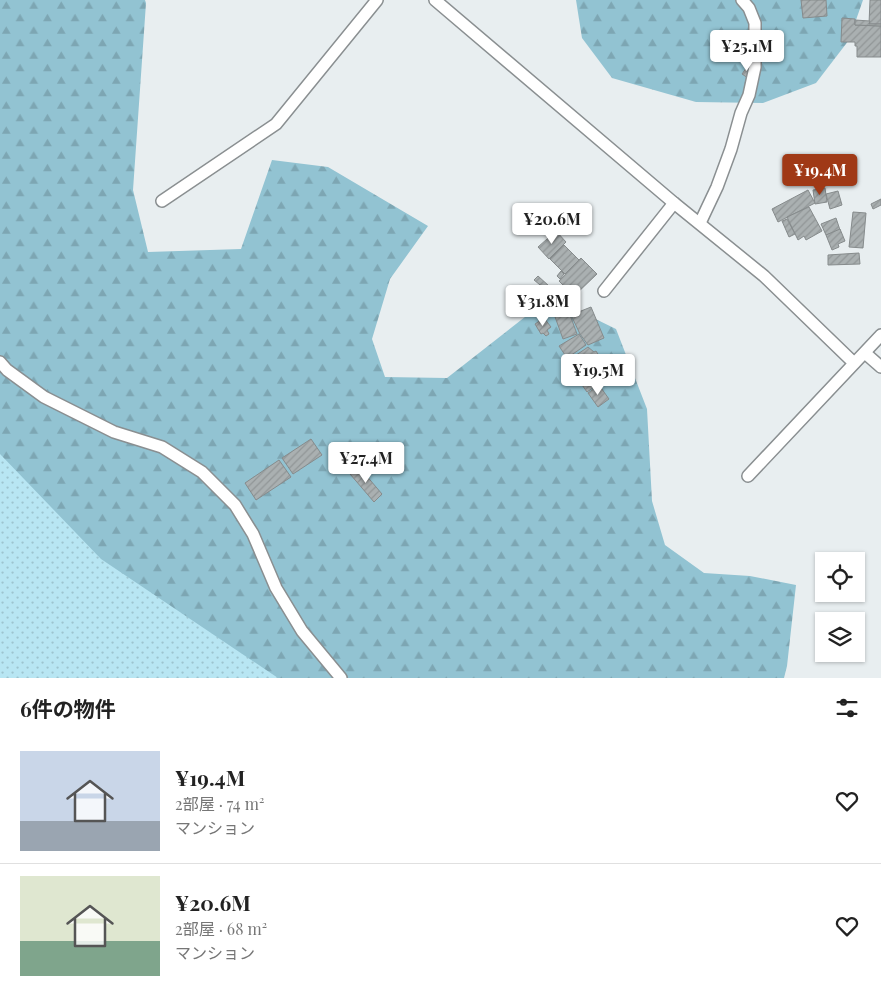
<!DOCTYPE html>
<html lang="ja">
<head>
<meta charset="utf-8">
<style>
	body { margin:0; font-family:"Playfair Display","Noto Sans JP",serif; background:#f2f2f2; color:#222; height:100vh; display:flex; flex-direction:column; font-size:19px; white-space:nowrap }
	* { box-sizing:border-box; margin:0 }
	p { font-size:16px; color:#767676 }
	.icon { flex:none; width:28px; height:28px; fill:none; stroke:currentColor; stroke-width:2; stroke-linecap:round; stroke-linejoin:round }
	.map { position:relative; height:678px; overflow:hidden }
	.drawer { display:flex; flex-direction:column; background:#fff; flex:1 }
	.drawer>* { flex:none }
	.fabs { position:absolute; left:815px; top:552px; display:grid; gap:10px }
	.fabs a { display:grid; place-items:center; width:50px; height:50px; border-radius:0px; background:#fff; box-shadow:0 1px 4px #0004; font-size:25px }
	.price { position:absolute; translate:-50% -42px; padding:0 11px; border-radius:5px; background:#fff; color:#222; font-size:16px; line-height:32px; filter:drop-shadow(0 1px 2px #0008) }
	.price::after { content:''; position:absolute; left:50%; top:30px; width:15px; height:11px; margin-left:-8px; background:inherit; clip-path:polygon(0 0,100% 0,50% 100%) }
	.price.selected { background:#a03916; color:#fff }
	ul { padding:0; list-style:none }
	li { display:flex; align-items:center; gap:15px; height:125px; padding:0 20px }
	li+li { border-top:1px solid #e0e0e0 }
	li span { display:grid; place-items:center; flex:none; width:140px; height:100px; border-radius:0px; color:#555 }
	li>.icon { margin-inline-start:auto }
	span .icon { width:60px; height:60px; fill:#fffc; stroke-width:1 }
	li b { font-size:21px }
	h2 { display:flex; justify-content:space-between; align-items:center; height:60px; padding:0 20px; font-size:21px }
	.map>svg:first-child { display:block }
	.grass { fill:url(#grass-dots) }
	.forest { fill:url(#forest-firs) }
	.building { fill:url(#building-hatch); stroke:#868b8c }
	.lines { fill:none; stroke-linecap:round; stroke-linejoin:round }
	.minor-casing { stroke:#8a8f91; stroke-width:14 }
	.minor { stroke:#fff; stroke-width:11 }
</style>
</head>
<body>
<div class="map">
<svg width="881" height="678" viewBox="0 0 881 678">
	<defs>
		<pattern id="grass-dots" width="8" height="8" patternUnits="userSpaceOnUse" patternTransform="scale(1.25)"><rect width="8" height="8" fill="#b8e6f3"/><path d="M2 2h.1M6 6h.1" fill="none" stroke="#9dc4cf" stroke-width="1.8" stroke-linecap="round"/></pattern>
		<pattern id="forest-firs" width="22" height="20" patternUnits="userSpaceOnUse" patternTransform="scale(1.25)"><rect width="22" height="20" fill="#92c3d2"/><path d="M5 1l3.5 6h-7zM16 11l3.5 6h-7z" fill="#7da6b3"/></pattern>
		<pattern id="building-hatch" width="6" height="6" patternUnits="userSpaceOnUse" patternTransform="scale(1.25)"><rect width="6" height="6" fill="#aab0b1"/><path d="M-1 1l2-2M0 6l6-6M5 7l2-2" fill="none" stroke="#919697"/></pattern>
	</defs>
	<rect width="100%" height="100%" fill="#e8eef0"/>
	<path class="grass" d="M0,329l285,349h-285z"/>
	<g class="forest">
		<path d="M0,0h145l1,3 -13,187 15,62 93,-3 31,-89 56,7 100,59 -38,53 -18,60 13,38 62,1 92,-72 38,4 39,19 31,80 5,92 13,44 39,28 46,3 46,9 -9,81 -3,12h-506l-177,-119 -101,-105z"/>
		<path d="M576,0h287l-14,40 -33,43 -53,20 -67,-1 -84,-24 -30,-40z"/>
	</g>
	<g class="building">
		<path d="M801,0h25l1,16 -24,2z"/>
		<path d="M870,0h11v24h-12z"/>
		<path d="M842,18l13,1v6l26,1v31h-24v-11h-2v-4h-14z"/>
		<path d="M855,20l15,1 -1,3h12v2l-26,-1z"/>
		<path d="M747,67l6,4 -5,7 -6,-4z"/>
		<path d="M825,188l2,14 -12,2 -2,-14z"/>
		<path d="M808,190l7,13 -37,19 -6,-13z"/>
		<path d="M838,191l4,14 -12,4 -4,-15z"/>
		<path d="M881,199v6l-8,4 -2,-5z"/>
		<path d="M809,207l13,24 -16,9 -2,-4 -6,4 -11,-23z"/>
		<path d="M853,212l13,1 -3,35 -14,-1z"/>
		<path d="M836,218l4,12 -14,5 -5,-11z"/>
		<path d="M787,219l8,15 -6,3 -7,-16z"/>
		<path d="M840,229l5,12 -7,3 1,3 -7,3 -6,-15z"/>
		<path d="M556,231l10,11 -17,17 -11,-12z"/>
		<path d="M564,245l15,15 -14,14 -15,-15z"/>
		<path d="M859,253l1,11 -32,1v-10z"/>
		<path d="M581,258l16,16 -23,22 -15,-15z"/>
		<path d="M561,271l3,3 -4,5 -3,-3z"/>
		<path d="M538,276l11,10 -4,3 -11,-9z"/>
		<path d="M591,307l13,31 -16,7 -8,-11 -9,-19z"/>
		<path d="M570,308l2,6 -2,1 7,19 -14,5 -9,-25z"/>
		<path d="M544,318l7,9 -4,3 2,4 -3,2 -3,-3 -2,1 -6,-10z"/>
		<path d="M579,334l7,11 -19,13 -8,-12z"/>
		<path d="M588,347l6,5 2,-1 5,8 -3,1 12,16 -23,16 -21,-30z"/>
		<path d="M599,385l10,14 -11,8 -10,-14z"/>
		<path d="M311,439l11,16 -29,19 -11,-16z"/>
		<path d="M279,460l12,17 -35,23 -11,-17z"/>
		<path d="M359,467l23,27 -8,8 -24,-28z"/>
	</g>
	<g class="lines">
		<defs>
			<g id="minor">
				<path d="M435,0l239,203 90,73 90,87"/>
				<path d="M162,201l114,-77 101,-124"/>
				<path d="M700,223l17,-36 14,-38 10,-36 8,-18 6,-28v-44l-6,-15 -7,-8"/>
				<path d="M604,291l70,-88"/>
				<path d="M865,353l16,14"/>
				<path d="M0,362l7,8 37,27 70,35 48,15 40,25 33,33 18,29 23,54 26,43 39,47"/>
				<path d="M748,476l133,-141"/>
			</g>
		</defs>
		<use href="#minor" class="minor-casing"/>
		<use href="#minor" class="minor"/>
	</g>
</svg>
<div class="fabs">
<a><svg class="icon" aria-label="locate" viewBox="0 0 24 24"><circle cx="12" cy="12" r="6"/><path d="M12 2v4M12 18v4M2 12h4M18 12h4"/></svg></a>
<a><svg class="icon" aria-label="layers" viewBox="0 0 24 24"><path d="M12 4l9 5-9 5-9-5zM3 14l9 5 9-5"/></svg></a>
</div>
<b class="price" style="left:747px;top:72px">¥25.1M</b>
<b class="price selected" style="left:820px;top:196px">¥19.4M</b>
<b class="price" style="left:552px;top:245px">¥20.6M</b>
<b class="price" style="left:543px;top:327px">¥31.8M</b>
<b class="price" style="left:598px;top:396px">¥19.5M</b>
<b class="price" style="left:366px;top:484px">¥27.4M</b>
</div>
<section class="drawer">
<h2>6件の物件<svg class="icon" aria-label="filters" viewBox="0 0 24 24"><path d="M4 7h16M4 17h16"/><circle cx="9" cy="7" r="2"/><circle cx="15" cy="17" r="2"/></svg></h2>
<ul>
<li><span style="background:linear-gradient(#c9d6e8 70%,#9aa5b1 0)"><svg class="icon" aria-label="home" viewBox="0 0 24 24"><path d="M3 11l9-7 9 7M6 9v11h12V9"/></svg></span><div><b>¥19.4M</b><p>2部屋 · 74 m²</p><p>マンション</p></div><svg class="icon" aria-label="heart" viewBox="0 0 24 24"><path d="M12 20l-8-8c-3-5 5-10 8-4 3-6 11-1 8 4z"/></svg></li>
<li><span style="background:linear-gradient(#dfe7d0 65%,#7fa58c 0)"><svg class="icon" aria-label="home" viewBox="0 0 24 24"><path d="M3 11l9-7 9 7M6 9v11h12V9"/></svg></span><div><b>¥20.6M</b><p>2部屋 · 68 m²</p><p>マンション</p></div><svg class="icon" aria-label="heart" viewBox="0 0 24 24"><path d="M12 20l-8-8c-3-5 5-10 8-4 3-6 11-1 8 4z"/></svg></li>
</ul>
</section>
</body>
</html>
